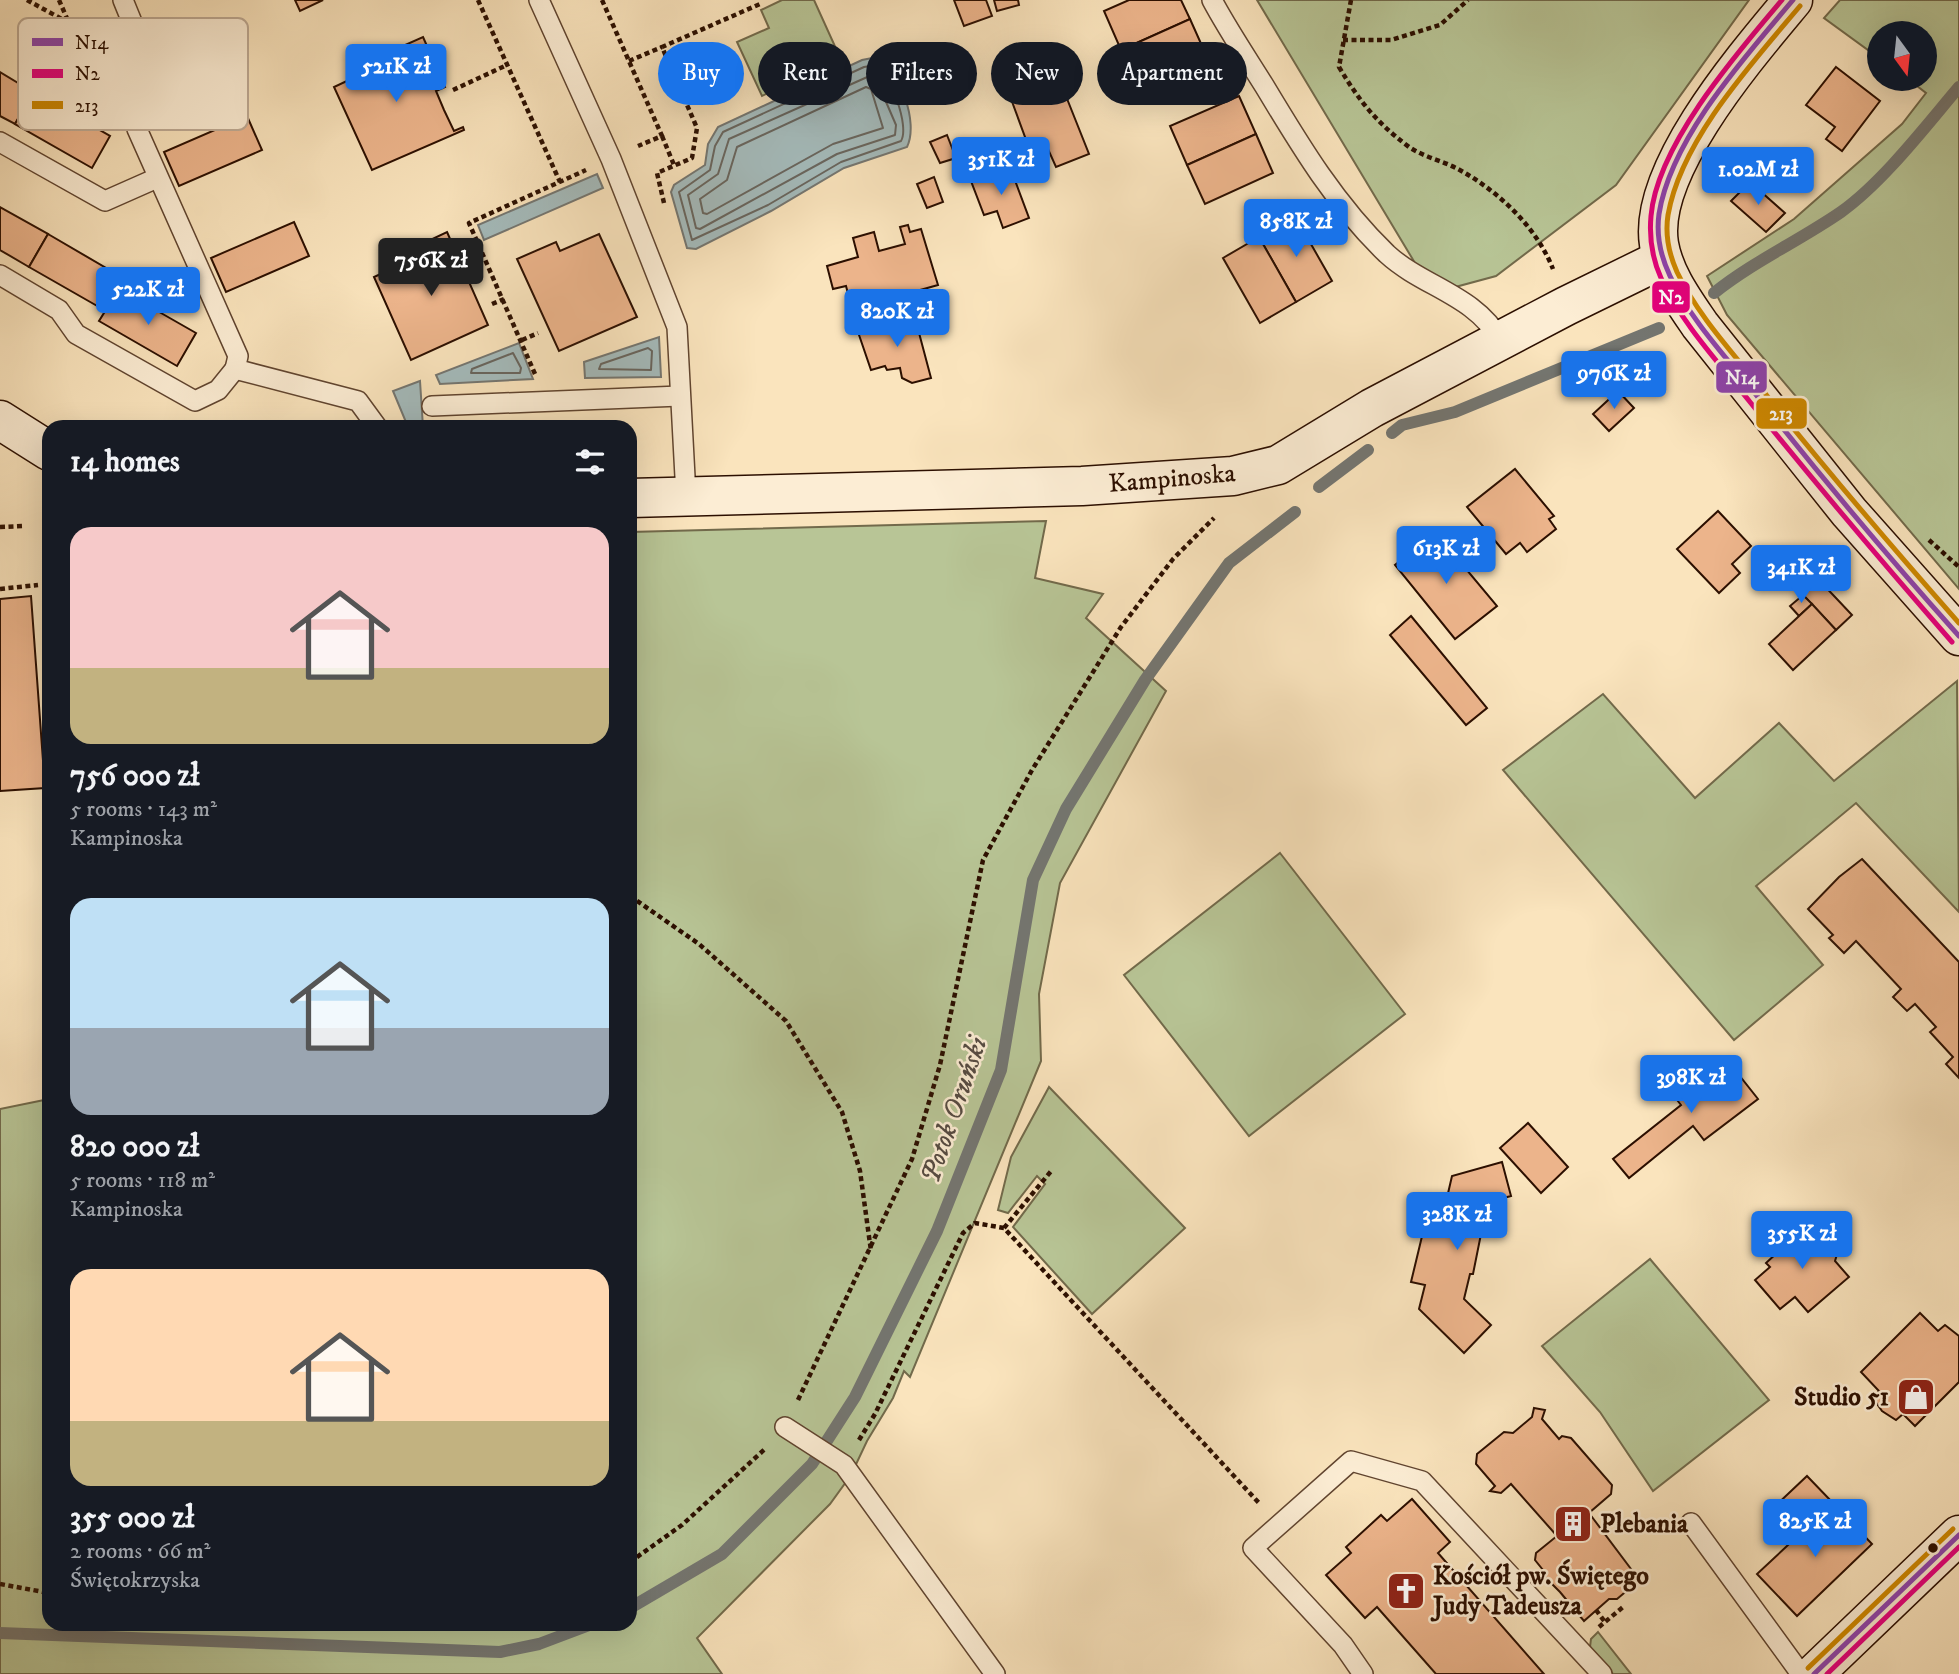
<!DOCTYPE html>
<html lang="en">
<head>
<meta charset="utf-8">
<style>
	body { margin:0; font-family:"IM FELL DW Pica",serif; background:#20242c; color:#f1f3f6; height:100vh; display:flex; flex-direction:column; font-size:26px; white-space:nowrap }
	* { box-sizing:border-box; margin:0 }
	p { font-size:23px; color:#9ea1a6 }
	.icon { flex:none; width:38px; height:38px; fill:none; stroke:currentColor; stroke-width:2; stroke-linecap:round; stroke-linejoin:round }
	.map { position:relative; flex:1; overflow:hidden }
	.drawer { position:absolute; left:42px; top:420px; width:595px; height:1211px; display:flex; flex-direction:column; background:#171b24; border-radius:21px; box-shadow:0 7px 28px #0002 }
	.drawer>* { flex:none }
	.top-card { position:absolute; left:658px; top:42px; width:665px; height:63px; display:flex; gap:14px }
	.needle { width:46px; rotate:165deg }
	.tools { position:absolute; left:1867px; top:21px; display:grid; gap:14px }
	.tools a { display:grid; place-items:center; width:70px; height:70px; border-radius:50%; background:#171b24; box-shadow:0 7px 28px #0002; font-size:35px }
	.price { position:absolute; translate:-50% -60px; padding:0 16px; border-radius:7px; background:#1a73e8; color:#fff; font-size:23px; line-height:46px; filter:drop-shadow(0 2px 4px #0008) }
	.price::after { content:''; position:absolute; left:50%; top:42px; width:21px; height:16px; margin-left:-10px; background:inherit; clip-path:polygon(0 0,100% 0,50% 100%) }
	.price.on { background:#222; color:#fff }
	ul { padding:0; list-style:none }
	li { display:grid; align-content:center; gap:14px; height:371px; padding:0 28px }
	li span { display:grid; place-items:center; height:217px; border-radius:21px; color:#555 }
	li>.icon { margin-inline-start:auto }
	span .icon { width:126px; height:126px; fill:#fffc; stroke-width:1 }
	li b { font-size:30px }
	h2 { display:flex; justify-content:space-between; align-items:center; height:84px; padding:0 28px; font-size:30px }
	.chip { padding:0 24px; border-radius:32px; background:#171b24; box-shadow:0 7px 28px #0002; font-size:24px; line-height:63px }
	.chip.on { background:#1a73e8; color:#fff }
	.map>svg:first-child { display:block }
	.green { fill:#b8c596; stroke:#726a4b; stroke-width:2 }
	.water { fill:#a4bbbc; stroke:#747671; stroke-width:2 }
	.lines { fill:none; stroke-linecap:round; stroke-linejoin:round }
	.shore { stroke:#68655e; stroke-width:2 }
	.stream { stroke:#747671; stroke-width:12 }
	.building { fill:#ecb48b; stroke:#2c0f00; stroke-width:2 }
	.lane-casing { stroke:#60442f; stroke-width:22 }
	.secondary-casing { stroke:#2c0f00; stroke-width:41 }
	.path { stroke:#2c0f00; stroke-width:4.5; stroke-dasharray:5 3.5; stroke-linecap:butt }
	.lane { stroke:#fcedd4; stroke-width:19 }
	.secondary { stroke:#fcedd4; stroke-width:38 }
	.bus-1-casing { stroke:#fcedd4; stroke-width:10 }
	.bus-2-casing { stroke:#fcedd4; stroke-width:10 }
	.bus-3-casing { stroke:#fcedd4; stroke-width:10 }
	.bus-1 { stroke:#8e44ad; stroke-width:5 }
	.bus-2 { stroke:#e5007d; stroke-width:5 }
	.bus-3 { stroke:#ce8800; stroke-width:5 }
	.bus-dot { fill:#2c0f00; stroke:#fcedd4; stroke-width:2.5 }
	.labels { text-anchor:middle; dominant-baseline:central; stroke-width:5; stroke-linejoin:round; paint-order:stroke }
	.street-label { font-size:26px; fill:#2c0f00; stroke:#fcedd4 }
	.poi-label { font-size:26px; font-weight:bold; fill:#2c0f00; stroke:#fcedd4; text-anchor:start }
	.water-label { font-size:28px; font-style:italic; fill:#564b42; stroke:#fcedd4 }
	.key { fill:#fcedd4; stroke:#beaa94; stroke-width:2 }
	.key-label { font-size:19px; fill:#2c0f00 }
	.line-badge { stroke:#fcedd4; stroke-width:2.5 }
	.badge-label { font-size:19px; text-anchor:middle; font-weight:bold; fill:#fff }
</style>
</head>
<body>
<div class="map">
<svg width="1959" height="1674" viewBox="0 0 1959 1674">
	<rect width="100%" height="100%" fill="#fae4bd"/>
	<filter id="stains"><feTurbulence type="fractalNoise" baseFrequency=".00286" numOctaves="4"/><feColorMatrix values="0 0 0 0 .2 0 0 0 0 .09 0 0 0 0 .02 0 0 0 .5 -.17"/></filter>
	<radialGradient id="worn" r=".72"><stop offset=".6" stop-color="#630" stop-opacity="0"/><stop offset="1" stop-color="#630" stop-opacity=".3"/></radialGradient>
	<g class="green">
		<path d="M782,0h32l24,53 -33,15 3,7 -14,7 -4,-9 -11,6 3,7 -20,10 -25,-54 32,-14 -8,-18z"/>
		<path d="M1257,0h492l-133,185 -120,91 -63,17z"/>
		<path d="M1840,0h119v589l-232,-274 -20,-39 87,-57 108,-95 24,-31 -18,-14h17v-46h-45l-1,25 -55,-40z"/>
		<path d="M1046,521l-11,57 68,16 -17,24 80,73 -106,192 -21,111 2,67 -131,316 -6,-6 -11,27 -26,43 -16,34 -21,29 -133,134 25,36h-722v-565l49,-10v525h581v-1092z"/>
		<path d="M1957,681l2,231 -103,-109 -100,83 67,79 -89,75 -231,-270 100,-76 92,104 84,-75 55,58z"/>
		<path d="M1280,853l125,161 -156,122 -125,-161z"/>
		<path d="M1049,1087l136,141 -93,86 -79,-87 32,-43 -8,-8 -29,37 -10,-3 13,-53z"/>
		<path d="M1650,1259l119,141 -116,91 -53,-79 -58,-66z"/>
		<path d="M1598,1632l33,42h-18l-23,-27 1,-8z"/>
	</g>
	<g class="water">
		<path d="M877,57c23,15 42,65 30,90l-63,21 -73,43 -75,38 -9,-1 -16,-56 3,-7 31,-20 3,-21 10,-17 144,-67z"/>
		<path d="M597,174l6,14 -119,52 -6,-15z"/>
		<path d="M659,337l2,40 -76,1 -1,-16z"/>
		<path d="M519,343l14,36 -93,5 -4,-9z"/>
		<path d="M420,381l3,46h-15l-15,-36z"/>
	</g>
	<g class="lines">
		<g class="shore">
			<path d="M876,65c14,9 34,61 25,76l-60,21 -73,43 -76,35 -13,-48 31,-22 5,-24 8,-14 141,-65z"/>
			<path d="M874,74l22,51 -1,10 -58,19 -137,75 -4,-1 -8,-33 30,-21 11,-35z"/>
			<path d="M866,87l5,2 12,39 -50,16 -126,70 -4,-1 -3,-14 27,-19 10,-33z"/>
			<path d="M648,348l4,3 -1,19 -52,-1 2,-5z"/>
			<path d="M513,353l8,15 -1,5h-49l1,-4z"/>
		</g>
		<g class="stream">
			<path d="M1714,293c40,-32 85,-52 127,-81 42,-30 84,-85 118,-125"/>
			<path d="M1392,433l10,-8 53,-13 204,-84"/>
			<path d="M1319,487l49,-37"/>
			<path d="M630,1608l92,-54 90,-90 43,-67 82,-166 64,-161 32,-190 33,-71 79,-129 84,-117 66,-51"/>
			<path d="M0,1633l500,19 39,-8 53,-20"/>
		</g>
	</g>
	<g class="building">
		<path d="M295,0h28l-23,11z"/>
		<path d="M954,0h32l6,16 -28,10z"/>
		<path d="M994,0h24l1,5 -22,6z"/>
		<path d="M1129,0h52l9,19 -69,31 -17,-39z"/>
		<path d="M1190,19l17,38 -68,31 -18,-38z"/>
		<path d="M423,37l22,50 -9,4 8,19 10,21 9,-4 1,3 -92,40 -38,-83 30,-14 -4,-8z"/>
		<path d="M1050,56l39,98 -33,13 -8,-18 -16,7 -25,-68 5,-1 -3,-9 20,-8 -3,-5z"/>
		<path d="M1836,67l44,34 -38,50 -16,-12 9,-12 -29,-22z"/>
		<path d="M0,72l33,20 -18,32 -15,-8z"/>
		<path d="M33,92l77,44 -18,32 -77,-44z"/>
		<path d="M1239,96l17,38 -69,31 -17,-39z"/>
		<path d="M247,116l15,34 -83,36 -15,-34z"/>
		<path d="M1256,134l17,39 -68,31 -18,-39z"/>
		<path d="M947,135l9,23 -16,5 -10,-21z"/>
		<path d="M1010,167l19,51 -26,10 -6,-17 -13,4 -13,-34z"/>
		<path d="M934,177l9,25 -16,6 -10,-24z"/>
		<path d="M1750,182l35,31 -19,19 -35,-31z"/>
		<path d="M0,207l48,27 -19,33 -29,-17z"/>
		<path d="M1295,216l37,65 -36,21 -37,-65z"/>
		<path d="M294,222l15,34 -83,36 -15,-34z"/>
		<path d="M908,225l2,7 11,-3 17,56 -86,24 -6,-23 -13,3 -6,-23 31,-9 -5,-19 21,-6 5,19 26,-7 -5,-17z"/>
		<path d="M447,232l41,93 -77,35 -37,-83 39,-18 -4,-9z"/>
		<path d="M48,234l77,45 -19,32 -77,-44z"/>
		<path d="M599,234l38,83 -78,34 -42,-92 39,-17 4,9z"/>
		<path d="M1259,237l37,65 -36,21 -37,-65z"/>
		<path d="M119,289l77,44 -19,33 -78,-45z"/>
		<path d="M914,314l17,64 -19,5 -10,-5 -2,-10 -13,2 -2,-4 -14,4 -13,-38z"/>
		<path d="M1618,391l16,17 -25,23 -16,-17z"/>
		<path d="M1515,469l39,47 -5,3 7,10 -29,23 -7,-9 -14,11 -39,-47z"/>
		<path d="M1718,511l33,35 -19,18 8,9 -21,20 -42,-44z"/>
		<path d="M1436,533l61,73 -42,33 -60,-74z"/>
		<path d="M1819,580l33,35 -16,15 -33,-35z"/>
		<path d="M1803,595l9,9 -13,12 -9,-10z"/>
		<path d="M31,596l14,192 -45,3v-192z"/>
		<path d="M1812,604l24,26 -43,40 -24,-26z"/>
		<path d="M1411,616l76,92 -21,17 -76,-90z"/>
		<path d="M1862,859l97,103v116l-13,-14 7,-7 -23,-25 6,-5 -21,-23 -8,7 -14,-14 8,-8 -45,-48 -12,12 -15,-15 4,-3 -25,-26 31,-32z"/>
		<path d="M1703,1065l11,14 17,-14 27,34 -54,41 -11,-14 -64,52 -16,-19 68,-54 -11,-14z"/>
		<path d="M1528,1123l40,44 -27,26 -41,-45z"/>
		<path d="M1502,1162l9,34 -15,4 2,6 -12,3 -13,65h-3l-6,25 27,26 -27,28 -45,-44 6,-24 -14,-3 20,-83 15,3 6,-26z"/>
		<path d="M1804,1225l18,20 10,-1 6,7 -3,10 14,16 -41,35 -13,-15 -15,12 -25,-29 15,-13 -4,-4 13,-12 -3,-4z"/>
		<path d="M1920,1313l18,18 7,-6 14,11v46l-44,44 -12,-12 -7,6 -14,-9 -9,-13 6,-7 -18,-19z"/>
		<path d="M1534,1408l11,2 -3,9 17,20 3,-3 9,2 41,47 -1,9 -22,19 48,64 -1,6 -19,16h-8l-25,22 -24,-29 -15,-15 -3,2 1,-9 -8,-10 1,-7 21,-17 -46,-52 -10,9 -11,-2 5,-5 -19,-22 1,-10 27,-22 9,1 19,-16z"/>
		<path d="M1807,1476l26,27 -38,36 -26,-27z"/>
		<path d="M1412,1499l38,43 -12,11 106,121h-108l-59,-67 -12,11 -39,-43 25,-22 -5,-6 35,-32 6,6z"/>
		<path d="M1833,1503l39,41 -75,72 -40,-42z"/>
	</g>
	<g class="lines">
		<defs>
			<g id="lane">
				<path d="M123,0l31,76 -17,53 101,227 -3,13 123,32 19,26"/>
				<path d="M539,0l72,159 66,168 9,169"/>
				<path d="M1212,0c16,30 35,58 53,87 36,60 71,118 122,167 36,33 88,41 113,86"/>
				<path d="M0,142l105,59 52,-23"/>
				<path d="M0,275l59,35 17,24 119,67 23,-11 17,-21"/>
				<path d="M432,406l248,-10"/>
				<path d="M785,1427l59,38 151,209"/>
				<path d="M1691,1523l110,151"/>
				<path d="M1363,1674l-20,-29 -90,-97 98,-87 71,20 180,193"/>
			</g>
			<g id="secondary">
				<path d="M1793,0c-45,54 -146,170 -134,244 5,30 24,56 41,81l149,187 110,124"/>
				<path d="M0,420l49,31"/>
				<path d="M630,498l452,-12 151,-10 45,-11 94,-57 194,-102 96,-47"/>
				<path d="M1814,1674l145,-139"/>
			</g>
		</defs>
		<use href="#lane" class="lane-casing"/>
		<use href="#secondary" class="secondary-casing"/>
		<g class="path">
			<path d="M27,0l42,23 -10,-23"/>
			<path d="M478,0l82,182"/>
			<path d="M602,0l60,136 -24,10"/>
			<path d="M1351,0l-12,67c21,35 37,55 70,80 15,10 34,14 49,22 40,22 78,57 95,100"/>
			<path d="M69,23l40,92"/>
			<path d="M1343,40h48l49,-15 28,-25"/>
			<path d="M629,61l33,-14"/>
			<path d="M453,90l54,-25"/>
			<path d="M662,136l12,29"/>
			<path d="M664,203l-7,-30 35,-15 5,-30 -35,-81 98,-43"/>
			<path d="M492,304l12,-5"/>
			<path d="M522,340l16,-7"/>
			<path d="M535,374l-66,-151 117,-53"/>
			<path d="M0,527l24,-1"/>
			<path d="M1929,540l30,27"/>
			<path d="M0,589l38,-4"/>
			<path d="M630,896l69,48 87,77 56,91 18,59 11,80"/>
			<path d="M1004,1228l48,-58"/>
			<path d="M798,1400l114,-241 28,-94 43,-205 49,-90 89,-143 52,-68 41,-41"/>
			<path d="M859,1440l16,-26 88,-181 12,-10 29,5 255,275"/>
			<path d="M630,1562l52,-37 84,-77"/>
			<path d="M0,1584l49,9"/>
			<path d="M1596,1610l9,12"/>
			<path d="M1599,1627l24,-20"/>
		</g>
		<use href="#lane" class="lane"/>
		<use href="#secondary" class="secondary"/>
		<defs>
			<g id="bus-1">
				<path d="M1793,0c-48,57 -122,138 -134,214 -3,22 2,43 11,62 21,45 57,82 87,120 65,82 132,162 202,240"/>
				<path d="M1814,1674l145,-139"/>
			</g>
			<g id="bus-2">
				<path d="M1782,0c-45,53 -125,145 -131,216 -2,22 1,42 10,62 21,46 58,85 89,124 66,82 133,161 202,240"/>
				<path d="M1827,1674l132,-127"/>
			</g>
			<g id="bus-3">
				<path d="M1800,6c-48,57 -119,134 -132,209 -3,19 1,39 9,57 21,44 57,82 87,120 63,79 128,155 195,231"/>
				<path d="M1808,1668l145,-139"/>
			</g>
		</defs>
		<use href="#bus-1" class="bus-1-casing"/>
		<use href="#bus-2" class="bus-2-casing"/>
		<use href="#bus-3" class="bus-3-casing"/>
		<use href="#bus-1" class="bus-1"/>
		<use href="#bus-2" class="bus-2"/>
		<use href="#bus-3" class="bus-3"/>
	</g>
	<defs>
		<symbol id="shop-square" viewBox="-11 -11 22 22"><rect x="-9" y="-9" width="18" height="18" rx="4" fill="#8f2418" stroke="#fcedd4"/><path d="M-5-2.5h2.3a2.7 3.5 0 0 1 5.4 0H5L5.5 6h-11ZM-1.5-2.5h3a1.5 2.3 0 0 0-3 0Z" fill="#fff"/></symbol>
		<symbol id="building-square" viewBox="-11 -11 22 22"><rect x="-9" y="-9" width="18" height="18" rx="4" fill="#8f2418" stroke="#fcedd4"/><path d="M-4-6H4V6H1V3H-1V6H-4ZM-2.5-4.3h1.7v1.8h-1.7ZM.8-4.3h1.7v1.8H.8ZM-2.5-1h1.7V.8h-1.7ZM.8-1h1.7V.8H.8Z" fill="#fff"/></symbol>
		<symbol id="church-square" viewBox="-11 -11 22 22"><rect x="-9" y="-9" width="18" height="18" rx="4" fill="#8f2418" stroke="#fcedd4"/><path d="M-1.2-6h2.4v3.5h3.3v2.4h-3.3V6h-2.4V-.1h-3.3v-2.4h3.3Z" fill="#fff"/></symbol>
	</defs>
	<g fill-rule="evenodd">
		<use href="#shop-square" x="1894" y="1375" width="44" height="44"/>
		<use href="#building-square" x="1551" y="1502" width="44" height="44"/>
		<use href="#church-square" x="1384" y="1569" width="44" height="44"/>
	</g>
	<circle class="bus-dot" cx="1933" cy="1548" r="6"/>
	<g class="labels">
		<g class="street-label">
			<text transform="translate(1172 479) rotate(-5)">Kampinoska</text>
		</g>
		<g class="poi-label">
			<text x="1889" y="1397" text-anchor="end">Studio 51</text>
			<text x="1600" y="1524">Plebania</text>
			<text x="1433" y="1576">Kościół pw. Świętego<tspan x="1433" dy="30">Judy Tadeusza</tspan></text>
		</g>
		<g class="water-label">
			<text transform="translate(954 1110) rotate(-71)">Potok Oruński</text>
		</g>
	</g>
	<rect x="18" y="18" width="230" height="112" rx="10" class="key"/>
	<rect x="32" y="38" width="31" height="8" fill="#8e44ad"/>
	<rect x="32" y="69" width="31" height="9" fill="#e5007d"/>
	<rect x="32" y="101" width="31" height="8" fill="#ce8800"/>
	<g class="key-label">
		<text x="75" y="49">N14</text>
		<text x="75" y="80">N2</text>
		<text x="75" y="112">213</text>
	</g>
	<g class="line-badge">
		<rect x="1651" y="280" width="40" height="34" rx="7" fill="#e5007d"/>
		<rect x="1715" y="360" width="53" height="34" rx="7" fill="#8e44ad"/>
		<rect x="1755" y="397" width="53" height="33" rx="7" fill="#ce8800"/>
	</g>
	<g class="badge-label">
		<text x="1671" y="304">N2</text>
		<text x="1742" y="384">N14</text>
		<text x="1781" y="420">213</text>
	</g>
	<rect width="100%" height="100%" filter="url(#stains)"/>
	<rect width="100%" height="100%" fill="url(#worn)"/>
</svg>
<div class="tools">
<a><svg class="needle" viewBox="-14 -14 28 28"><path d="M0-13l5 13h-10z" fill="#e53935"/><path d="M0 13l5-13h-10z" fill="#9ea1a6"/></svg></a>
</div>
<b class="price" style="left:396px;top:104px">521K zł</b>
<b class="price" style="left:1001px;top:197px">351K zł</b>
<b class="price" style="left:1758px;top:207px">1.02M zł</b>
<b class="price" style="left:1296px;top:259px">858K zł</b>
<b class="price on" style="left:431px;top:298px">756K zł</b>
<b class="price" style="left:148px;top:327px">522K zł</b>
<b class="price" style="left:897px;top:349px">820K zł</b>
<b class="price" style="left:1614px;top:411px">976K zł</b>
<b class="price" style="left:1446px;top:586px">613K zł</b>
<b class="price" style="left:1801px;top:605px">341K zł</b>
<b class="price" style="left:1691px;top:1115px">398K zł</b>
<b class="price" style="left:1457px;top:1252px">328K zł</b>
<b class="price" style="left:1802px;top:1271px">355K zł</b>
<b class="price" style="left:1815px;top:1559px">825K zł</b>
<div class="top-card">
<a class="chip on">Buy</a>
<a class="chip">Rent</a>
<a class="chip">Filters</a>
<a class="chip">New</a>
<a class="chip">Apartment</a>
</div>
<section class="drawer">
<h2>14 homes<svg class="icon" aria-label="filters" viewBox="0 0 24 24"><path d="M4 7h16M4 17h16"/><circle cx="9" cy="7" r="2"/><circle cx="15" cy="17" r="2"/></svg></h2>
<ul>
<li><span style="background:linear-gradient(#f6c9c9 65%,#c2b280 0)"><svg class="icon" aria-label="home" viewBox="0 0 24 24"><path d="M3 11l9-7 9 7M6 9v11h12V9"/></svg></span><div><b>756 000 zł</b><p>5 rooms · 143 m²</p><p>Kampinoska</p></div></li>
<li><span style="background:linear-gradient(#bfe0f5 60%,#9aa5b1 0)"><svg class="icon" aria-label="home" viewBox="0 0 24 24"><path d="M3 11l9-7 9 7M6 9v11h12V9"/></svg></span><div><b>820 000 zł</b><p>5 rooms · 118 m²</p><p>Kampinoska</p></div></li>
<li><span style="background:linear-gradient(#ffd9b3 70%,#c2b280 0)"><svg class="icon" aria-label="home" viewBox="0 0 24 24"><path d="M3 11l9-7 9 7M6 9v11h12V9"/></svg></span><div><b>355 000 zł</b><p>2 rooms · 66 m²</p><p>Świętokrzyska</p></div></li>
</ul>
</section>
</div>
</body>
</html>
